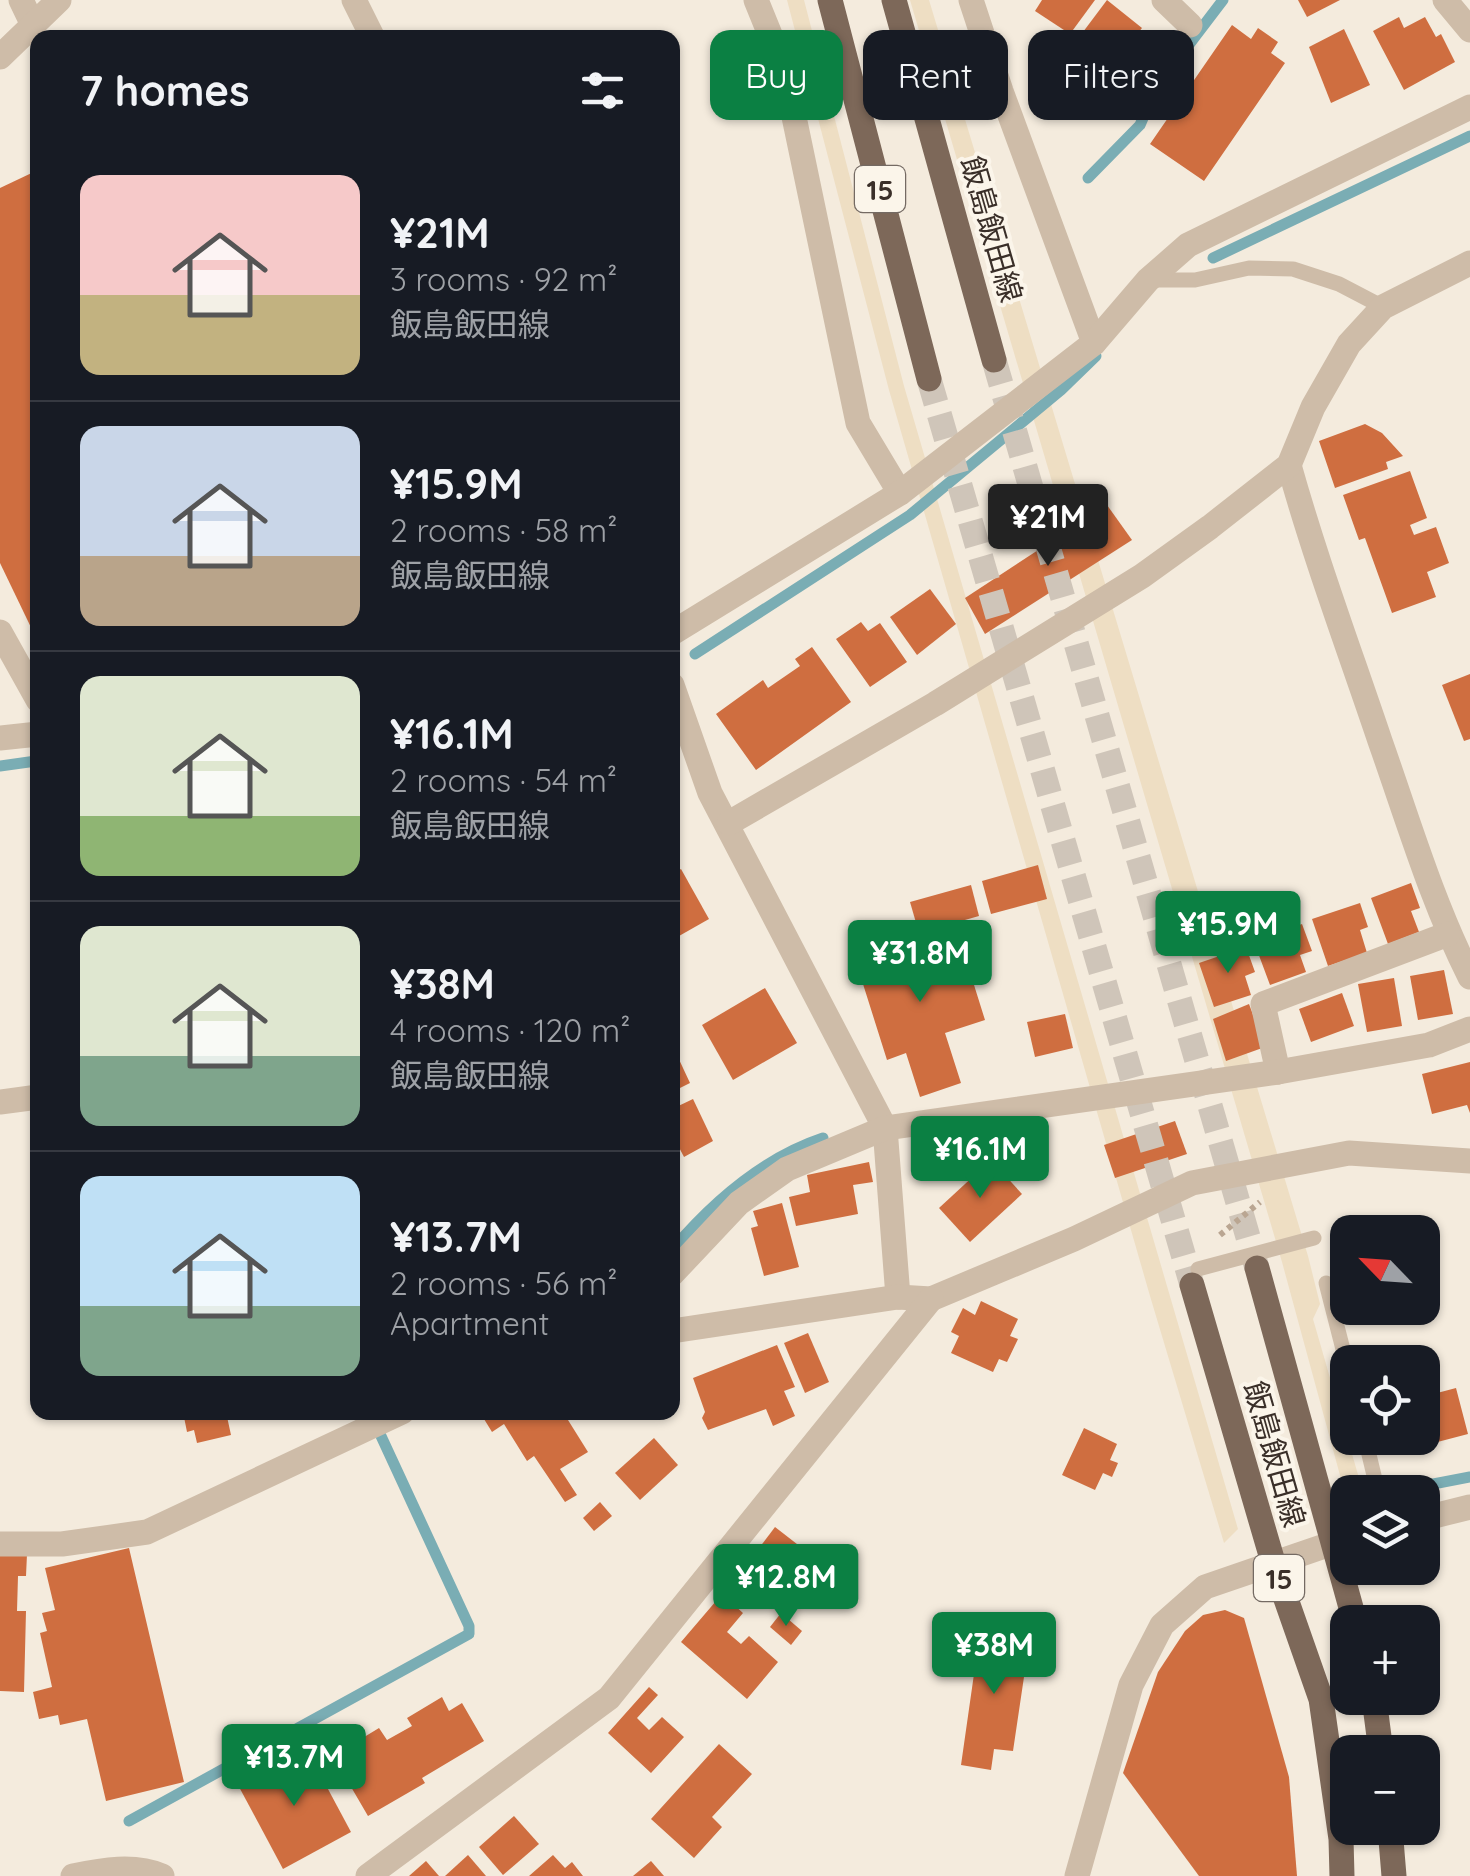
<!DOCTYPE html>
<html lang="en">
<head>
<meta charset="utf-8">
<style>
	body { margin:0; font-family:Quicksand,"Noto Sans JP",sans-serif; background:#20242c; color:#f1f3f6; height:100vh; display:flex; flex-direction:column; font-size:38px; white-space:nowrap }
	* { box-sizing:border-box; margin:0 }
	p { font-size:32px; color:#9ea1a6 }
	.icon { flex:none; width:55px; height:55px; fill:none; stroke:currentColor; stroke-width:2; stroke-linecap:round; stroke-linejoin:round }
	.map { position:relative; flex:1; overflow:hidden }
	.sheet { position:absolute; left:30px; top:30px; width:650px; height:1390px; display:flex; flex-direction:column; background:#171b24; border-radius:20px; box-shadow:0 2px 8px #0004 }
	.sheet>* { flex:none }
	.hud { position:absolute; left:710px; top:30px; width:610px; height:90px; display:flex; gap:20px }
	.needle { width:65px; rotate:295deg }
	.controls { position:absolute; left:1330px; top:1215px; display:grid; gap:20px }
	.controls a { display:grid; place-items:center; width:110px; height:110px; border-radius:20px; background:#171b24; box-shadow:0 2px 8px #0004; font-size:50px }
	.price { position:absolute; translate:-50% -85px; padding:0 22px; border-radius:10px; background:#0b8043; color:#fff; font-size:32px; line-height:65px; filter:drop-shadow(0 2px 5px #0008) }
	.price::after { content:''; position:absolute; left:50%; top:60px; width:30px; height:22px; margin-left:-15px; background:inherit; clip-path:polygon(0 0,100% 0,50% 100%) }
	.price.selected { background:#222; color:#fff }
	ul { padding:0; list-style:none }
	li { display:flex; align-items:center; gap:30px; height:250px; padding:0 50px }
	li+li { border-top:2px solid #363941 }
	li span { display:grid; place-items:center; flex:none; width:280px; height:200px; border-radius:20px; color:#555 }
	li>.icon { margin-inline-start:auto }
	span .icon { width:120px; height:120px; fill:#fffc; stroke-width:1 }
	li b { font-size:42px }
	h2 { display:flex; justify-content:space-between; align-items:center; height:120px; padding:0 50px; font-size:42px }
	.chip { padding:0 35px; border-radius:20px; background:#171b24; box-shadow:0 2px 8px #0004; font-size:35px; line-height:90px }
	.chip.selected { background:#0b8043; color:#fff }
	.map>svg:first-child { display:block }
	.plaza { fill:#eedec3 }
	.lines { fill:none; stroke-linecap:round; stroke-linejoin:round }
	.stream { stroke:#7aadb4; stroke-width:11 }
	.building { fill:#cf6e40 }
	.primary-tunnel { stroke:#cfc5b9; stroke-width:25; stroke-dasharray:25 12; stroke-linecap:butt }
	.path { stroke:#baa692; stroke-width:6; stroke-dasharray:5 5; stroke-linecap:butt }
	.lane { stroke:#cebca8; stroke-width:15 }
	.street { stroke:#cebca8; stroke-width:25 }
	.primary { stroke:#7d6859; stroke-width:25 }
	.labels { text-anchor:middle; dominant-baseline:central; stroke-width:8; stroke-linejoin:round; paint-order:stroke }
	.shield { fill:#fbf5ea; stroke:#746a63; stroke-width:2.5 }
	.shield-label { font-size:28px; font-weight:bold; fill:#3a2f29 }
	.street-label { font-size:30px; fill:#3a2f29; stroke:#fbf5ea }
</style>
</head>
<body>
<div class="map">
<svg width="1470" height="1876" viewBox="0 0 1470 1876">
	<rect width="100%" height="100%" fill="#f4ebdd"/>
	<g class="plaza">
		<path d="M787,0h17l100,386 334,1143 -14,14 -74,-247 -261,-906z"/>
		<path d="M910,0h19l379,1256 12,48 -7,15 50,173h-15l-1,9 -65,-239z"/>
	</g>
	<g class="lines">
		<g class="stream">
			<path d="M1088,178l52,-53 16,-37 67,-88"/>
			<path d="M1213,258l257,-122"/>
			<path d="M695,654l215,-139 151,-125 35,-34"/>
			<path d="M0,766l36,-5"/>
			<path d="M672,1250c40,-47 91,-92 151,-112"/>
			<path d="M1397,1491l73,-14"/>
			<path d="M129,1821l340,-187v-8l-88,-190"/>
		</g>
	</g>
	<g class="building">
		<path d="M1042,0h53l-25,34 -35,-23z"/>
		<path d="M1107,0l35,28 -30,38 -35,-26z"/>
		<path d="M1298,0h42l-33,17z"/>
		<path d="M1399,17l5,11 21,-11 11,20 5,-3 14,28 -51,28 -31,-59z"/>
		<path d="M1232,25l19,14 7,-11 20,14 -7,11 14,10 -81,118 -54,-37z"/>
		<path d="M1344,29l26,56 -39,18 -22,-56z"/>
		<path d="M1065,43l39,32 -11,13 9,7 -18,23 -48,-39z"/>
		<path d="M38,170v472l-38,-79v-375z"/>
		<path d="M1365,424l17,9 21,23 -17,6 2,7 -53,19 -16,-47z"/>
		<path d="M1410,471l17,47 -17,7 4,10 22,-8 13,36 -22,9 9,25 -44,16 -27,-75 -6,2 -16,-45z"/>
		<path d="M1107,505l25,35 -147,94 -20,-36z"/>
		<path d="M930,589l26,35 -39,31 -27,-38z"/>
		<path d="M861,622l7,9 12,-8 27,39 -37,25 -34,-48z"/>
		<path d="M812,647l39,55 -95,68 -40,-56 47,-34 5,8 32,-22 -5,-7z"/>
		<path d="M1470,674v65l-6,2 -22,-56z"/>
		<path d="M1038,865l9,34 -56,15 -9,-33z"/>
		<path d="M681,869l28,50 -37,21v-66z"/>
		<path d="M1411,883l9,25 -9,3 8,21 -31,12 -17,-46z"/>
		<path d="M971,885l8,31 -60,17 -9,-31z"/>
		<path d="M1360,903l8,24 -8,3 7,23 -39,13 -16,-47z"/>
		<path d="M1302,924l10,27 -12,4 6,17 -36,13 -16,-43z"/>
		<path d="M884,936l7,22 68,-21 26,83 -40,13 16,50 -41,14 -14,-44 -19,7 -36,-114z"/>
		<path d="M1246,947l9,25 -10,4 6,19 -37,12 -15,-44z"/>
		<path d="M1444,970l9,44 -35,6 -8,-44z"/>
		<path d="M1394,978l8,48 -35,6 -9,-48z"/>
		<path d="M765,988l32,55 -64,37 -31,-55z"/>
		<path d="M1342,993l12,33 -43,16 -12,-33z"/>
		<path d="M1249,1004l16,43 -39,14 -13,-42z"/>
		<path d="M1065,1014l8,34 -38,9 -8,-35z"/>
		<path d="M676,1053l14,30 -18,9v-38z"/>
		<path d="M1470,1062v51l-3,-8 -35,9 -10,-40z"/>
		<path d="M693,1099l20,42 -29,16 -12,-23v-25z"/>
		<path d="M1175,1121l12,33 -72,24 -11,-33z"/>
		<path d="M991,1160l31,34 -52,48 -31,-34z"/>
		<path d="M869,1162l4,20 -20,3 5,29 -62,12 -7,-29 21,-5 -3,-17z"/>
		<path d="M782,1203l17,64 -35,9 -13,-48 7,-2 -5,-15z"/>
		<path d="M981,1301l37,18 -8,17 8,3 -11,23 -8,-3 -6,13 -42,-19 8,-17 -8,-4 12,-24 12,7z"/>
		<path d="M808,1333l21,49 -24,11 -21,-50z"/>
		<path d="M777,1345l18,42 -11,4 11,25 -22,10 -7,-17 -58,21 -6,-12 3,-6 -12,-34z"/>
		<path d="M1456,1388l12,46 -61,16 -4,-12h19v-41z"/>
		<path d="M183,1412h43l5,23 -34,8 -3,-13 -7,2z"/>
		<path d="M495,1412h68l25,40 -28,17 17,26 -12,7 -31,-46 -7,5 -23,-37 -12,8 -8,-13z"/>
		<path d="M1084,1428l33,16 -7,16 8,3 -6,14 -9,-4 -8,17 -33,-15z"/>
		<path d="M654,1438l24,27 -38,35 -25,-27z"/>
		<path d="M600,1502l12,14 -18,15 -11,-13z"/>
		<path d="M775,1527l40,31 -34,45 -40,-31z"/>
		<path d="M129,1548l55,234 -78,19 -19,-82 -27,6 -2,-10 -19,4 -6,-27 19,-5 -12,-54 7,-2 -5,-18 13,-3 -10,-42z"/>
		<path d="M0,1554h27l-1,22h-8l-1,35h9l-2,81 -24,-1z"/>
		<path d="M722,1594l21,19 -16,19 14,12 8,-8 29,26 -31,37 -66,-57z"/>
		<path d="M1225,1610l19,8 45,159 8,99h-98l-76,-103 35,-101 27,-41 18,-16z"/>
		<path d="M781,1613l21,18 -11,14 -21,-18z"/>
		<path d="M981,1625l37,6 -2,17 12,2 -15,101 -19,-2 -3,21 -30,-5z"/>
		<path d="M649,1687l9,8 -21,23 12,12 13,-13 22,20 -33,36 -43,-40z"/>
		<path d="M442,1697l7,14 13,-8 22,38 -62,37 3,5 -57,33 -35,-60 46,-28 8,12 25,-14 -5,-8z"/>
		<path d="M719,1744l33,30 -40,43 10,10 -28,31 -43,-39z"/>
		<path d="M306,1748l45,84 -68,37 -45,-84z"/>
		<path d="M514,1816l25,28 -36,31 -24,-28z"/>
		<path d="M468,1855l18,21h-41z"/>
		<path d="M553,1855l12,13 7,-6 11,14h-54z"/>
		<path d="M426,1861l13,15h-30z"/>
		<path d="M651,1861l13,15h-31z"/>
	</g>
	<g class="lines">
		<g class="primary-tunnel">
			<path d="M994,360l263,908"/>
			<path d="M929,379l263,906"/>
		</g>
		<path class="path" d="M1220,1235l40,-33"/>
		<g class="lane">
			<path d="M1148,280h47l54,-12 44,1 46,15 44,23"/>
			<path d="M1198,1269l116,-31"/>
			<path d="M1326,1283l22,86"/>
			<path d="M1365,1438l13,54"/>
		</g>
		<g class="street">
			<path d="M21,0l12,25"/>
			<path d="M354,0l19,38"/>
			<path d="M756,0l28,69 74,354 42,70"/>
			<path d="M971,0l30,91 93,252"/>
			<path d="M1164,0l26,25"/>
			<path d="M1445,0l25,30"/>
			<path d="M0,57l59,-57"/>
			<path d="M1289,465c26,93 60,184 91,276 28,79 52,161 90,236"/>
			<path d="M0,632l38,68"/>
			<path d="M672,633l228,-140 194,-150 54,-63 40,-35 282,-138"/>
			<path d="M672,685l38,108 175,335 13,169"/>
			<path d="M0,738l38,-4"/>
			<path d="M729,823l206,-119 207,-128 68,-49 79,-62 24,-58 36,-63 34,-37 87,-44"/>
			<path d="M1278,1072l-15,-68 185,-70"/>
			<path d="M0,1102l38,-5"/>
			<path d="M672,1274l67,-71 48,-34 98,-41 393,-56 151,-27 41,-16"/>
			<path d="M672,1331l226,-34 33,2 143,-60 118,-56 157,-30 121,8"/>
			<path d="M1422,1519l48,-12"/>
			<path d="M0,1544h62l85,-12 255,-120"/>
			<path d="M73,1876c29,-6 61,-12 89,0"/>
			<path d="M368,1876l241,-178 322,-399"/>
			<path d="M1077,1876l54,-191 31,-60 43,-38 143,-49"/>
		</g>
		<g class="primary">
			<path d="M830,0l99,379"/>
			<path d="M894,0l100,360"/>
			<path d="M1257,1268l98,354"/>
			<path d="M1192,1285l81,277 48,137 20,140 1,37"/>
			<path d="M1374,1698l7,54"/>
			<path d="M1390,1828l4,48"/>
		</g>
	</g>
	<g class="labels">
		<g class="shield">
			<rect x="855" y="166" width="50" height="46" rx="8"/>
			<rect x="1254" y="1555" width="50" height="46" rx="8"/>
		</g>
		<g class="shield-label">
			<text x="880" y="189">15</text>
			<text x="1279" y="1578">15</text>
		</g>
		<g class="street-label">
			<text transform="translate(992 229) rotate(74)">飯島飯田線</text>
			<text transform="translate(1275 1454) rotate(74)">飯島飯田線</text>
		</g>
	</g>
</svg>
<div class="controls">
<a><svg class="needle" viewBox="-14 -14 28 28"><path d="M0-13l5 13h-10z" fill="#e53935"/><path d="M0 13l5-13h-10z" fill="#9ea1a6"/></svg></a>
<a><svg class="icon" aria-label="locate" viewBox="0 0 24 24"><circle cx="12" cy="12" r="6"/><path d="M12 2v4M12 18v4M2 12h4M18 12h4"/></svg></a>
<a><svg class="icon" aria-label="layers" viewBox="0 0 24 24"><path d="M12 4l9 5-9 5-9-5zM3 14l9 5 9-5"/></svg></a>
<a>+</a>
<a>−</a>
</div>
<b class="price selected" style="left:1048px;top:569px">¥21M</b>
<b class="price" style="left:1228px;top:976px">¥15.9M</b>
<b class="price" style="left:920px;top:1005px">¥31.8M</b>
<b class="price" style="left:980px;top:1201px">¥16.1M</b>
<b class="price" style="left:786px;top:1629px">¥12.8M</b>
<b class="price" style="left:994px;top:1697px">¥38M</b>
<b class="price" style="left:294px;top:1809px">¥13.7M</b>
<div class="hud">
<a class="chip selected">Buy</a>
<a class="chip">Rent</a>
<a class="chip">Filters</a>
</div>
<section class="sheet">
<h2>7 homes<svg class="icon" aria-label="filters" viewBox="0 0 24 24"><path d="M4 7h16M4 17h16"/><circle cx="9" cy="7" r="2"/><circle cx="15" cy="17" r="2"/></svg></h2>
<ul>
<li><span style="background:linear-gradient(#f6c9c9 60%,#c2b280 0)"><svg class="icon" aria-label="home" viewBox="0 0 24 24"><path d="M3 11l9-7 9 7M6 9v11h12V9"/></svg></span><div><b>¥21M</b><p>3 rooms · 92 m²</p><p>飯島飯田線</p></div></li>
<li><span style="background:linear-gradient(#c9d6e8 65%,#b9a48a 0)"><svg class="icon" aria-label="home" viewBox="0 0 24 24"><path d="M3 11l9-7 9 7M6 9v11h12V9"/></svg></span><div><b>¥15.9M</b><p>2 rooms · 58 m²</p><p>飯島飯田線</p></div></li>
<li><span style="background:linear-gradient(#dfe7d0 70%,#8fb573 0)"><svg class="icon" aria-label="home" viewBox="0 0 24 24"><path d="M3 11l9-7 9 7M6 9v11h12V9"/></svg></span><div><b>¥16.1M</b><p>2 rooms · 54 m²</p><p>飯島飯田線</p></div></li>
<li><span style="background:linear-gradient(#dfe7d0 65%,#7fa58c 0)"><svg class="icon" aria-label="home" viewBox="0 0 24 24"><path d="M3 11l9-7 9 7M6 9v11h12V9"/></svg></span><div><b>¥38M</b><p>4 rooms · 120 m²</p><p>飯島飯田線</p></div></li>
<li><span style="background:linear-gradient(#bfe0f5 65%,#7fa58c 0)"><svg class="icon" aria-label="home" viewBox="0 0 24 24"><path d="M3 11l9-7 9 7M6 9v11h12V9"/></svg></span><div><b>¥13.7M</b><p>2 rooms · 56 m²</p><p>Apartment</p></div></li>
</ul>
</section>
</div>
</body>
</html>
